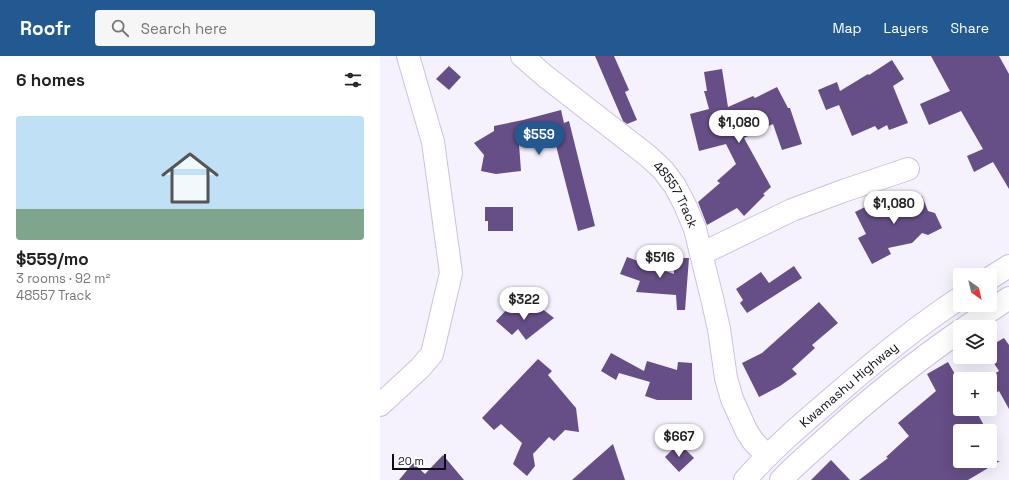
<!DOCTYPE html>
<html lang="en">
<head>
<meta charset="utf-8">
<style>
	body { margin:0; font-family:"Space Grotesk",sans-serif; background:#f6f6f6; color:#222; height:100vh; display:flex; flex-direction:column; font-size:15px; white-space:nowrap }
	* { box-sizing:border-box; margin:0 }
	p { font-size:13px; color:#767676 }
	.icon { flex:none; width:22px; height:22px; fill:none; stroke:currentColor; stroke-width:2; stroke-linecap:round; stroke-linejoin:round }
	.map { position:relative; flex:1; overflow:hidden }
	.side { display:flex; flex-direction:column; background:#fff; width:380px }
	.side>* { flex:none }
	.needle { width:26px; rotate:146deg }
	.tools { position:absolute; left:573px; top:212px; display:grid; gap:8px }
	.tools a { display:grid; place-items:center; width:44px; height:44px; border-radius:4px; background:#fff; box-shadow:0 4px 16px #0002; font-size:20px }
	.scale { position:absolute; left:12px; bottom:10px; width:54px; box-sizing:border-box; padding-left:4px; border:2px solid #100c16; border-top:0; font-size:11px; line-height:14px; white-space:nowrap; color:#100c16; -webkit-text-stroke:3px #fff; paint-order:stroke }
	.price { position:absolute; translate:-50% -34px; padding:0 9px; border-radius:14px; background:#fff; color:#222; font-size:13px; line-height:26px; filter:drop-shadow(0 1px 2px #0008) }
	.price::after { content:''; position:absolute; left:50%; top:24px; width:12px; height:9px; margin-left:-6px; background:inherit; clip-path:polygon(0 0,100% 0,50% 100%) }
	.price.on { background:#215990; color:#fff }
	ul { padding:0; list-style:none }
	li { display:grid; align-content:center; gap:8px; height:212px; padding:0 16px }
	li+li { border-top:1px solid #e0e0e0 }
	li span { display:grid; place-items:center; height:124px; border-radius:4px; color:#555 }
	li>.icon { margin-inline-start:auto }
	span .icon { width:72px; height:72px; fill:#fffc; stroke-width:1 }
	li b { font-size:17px }
	h2 { display:flex; justify-content:space-between; align-items:center; height:48px; padding:0 16px; font-size:17px }
	header { display:flex; align-items:center; gap:24px; box-sizing:border-box; height:56px; padding:0 20px; background:#215990; color:#fff }
	header strong { font-size:19px }
	nav { display:flex; gap:22px; margin-inline-start:auto; font-size:14px }
	.search { width:280px; height:36px; background:#f6f6f6; display:flex; align-items:center; gap:10px; box-sizing:border-box; padding:0 14px; border-radius:4px; color:#767676; font-size:15px }
	main { display:flex; flex:1; min-height:0 }
	.map>svg:first-child { display:block }
	.building { fill:#664e87 }
	.lines { fill:none; stroke-linecap:round; stroke-linejoin:round }
	.minor-casing { stroke:#cdc1e0; stroke-width:24 }
	.major-casing { stroke:#cdc1e0; stroke-width:24 }
	.minor { stroke:#fff; stroke-width:22 }
	.major { stroke:#fff; stroke-width:22 }
	.labels { text-anchor:middle; dominant-baseline:central; stroke-width:4; stroke-linejoin:round; paint-order:stroke }
	.street-label { font-size:13px; fill:#100c16; stroke:#fff }
</style>
</head>
<body>
<header>
<strong>Roofr</strong>
<div class="search"><svg class="icon" aria-label="search" viewBox="0 0 24 24"><circle cx="10" cy="10" r="6"/><path d="M15 15l6 6"/></svg>Search here</div>
<nav><a>Map</a><a>Layers</a><a>Share</a></nav>
</header>
<main>
<section class="side">
<h2>6 homes<svg class="icon" aria-label="filters" viewBox="0 0 24 24"><path d="M4 7h16M4 17h16"/><circle cx="9" cy="7" r="2"/><circle cx="15" cy="17" r="2"/></svg></h2>
<ul>
<li><span style="background:linear-gradient(#bfe0f5 75%,#7fa58c 0)"><svg class="icon" aria-label="home" viewBox="0 0 24 24"><path d="M3 11l9-7 9 7M6 9v11h12V9"/></svg></span><div><b>$559/mo</b><p>3 rooms · 92 m²</p><p>48557 Track</p></div></li>
</ul>
</section>
<div class="map">
<svg width="629" height="424" viewBox="0 0 629 424">
	<rect width="100%" height="100%" fill="#f5f1fd"/>
	<g class="building">
		<path d="M215,0h19l15,34 -4,2 12,28 -10,4 -4,-3z"/>
		<path d="M551,0h68l10,18v115l-16,-27 -19,10 -7,-16 16,-7 -22,-38 -32,14 -9,-21 30,-13z"/>
		<path d="M512,4l12,19 -11,7 15,37 -19,7 -2,-5 -9,5 -3,-4 -23,10 -13,-31 -13,5 -8,-20 19,-8 3,9 28,-17 1,1z"/>
		<path d="M69,10l12,11 -12,13 -13,-11z"/>
		<path d="M342,13l6,38 25,-11 2,2 22,-11 11,21h2l12,36 -20,6 -9,-26 -29,14 27,49 -8,7 2,1 -21,21 -7,-8 -30,17 -9,-23 22,-19 -3,-2 19,-17 -10,-20 -27,7 -9,-37 19,-5 -5,-18h3l-3,-19z"/>
		<path d="M181,54l3,13 5,-2 26,105 -17,5 -25,-97 -29,6 1,3 -6,1 2,27 -25,3 -15,-3 3,-16 -10,-12 20,-12v-5l29,-6z"/>
		<path d="M511,138l5,13 26,-11 6,15 7,2 7,15 -14,7 -6,-2 -10,10 -24,5 3,6 -19,10 -14,-26 8,-4 -11,-22z"/>
		<path d="M105,151h28v24h-25v-10h-3z"/>
		<path d="M247,201l47,17 -1,-16h16l-4,52h-8l-1,-15 -40,-3 4,-11 -20,-7z"/>
		<path d="M414,210l8,12 -55,35 -7,-10 3,-3 -7,-11 25,-17 8,11z"/>
		<path d="M439,246l19,21 -26,22 3,3 -23,21 5,5 -17,12 -21,11 -17,-34 20,-10z"/>
		<path d="M156,248l18,14 -28,22 -8,-11 -6,6 -16,-14 15,-16 14,13z"/>
		<path d="M624,282l5,7v64l-10,-18 -9,5v-20l9,-5 -9,-14v-11z"/>
		<path d="M231,297l33,18 3,-10 30,9 1,-8 14,1v37h-35l-12,-4 5,-14 -31,-9 -3,7 -15,-9z"/>
		<path d="M158,303l14,12 -4,4 28,33 3,24 -14,-2 -11,11 -5,-4 -16,17 2,12 -8,10 -14,-12 9,-21 -21,-19 -7,6 -12,-12z"/>
		<path d="M568,306l12,21v26h15l12,22h-27v30h40l-32,19h-109l29,-22 -2,-1 23,-21 -11,-13 38,-32 -9,-17z"/>
		<path d="M299,387l15,15 -15,14 -14,-15z"/>
		<path d="M233,388l12,36h-53z"/>
		<path d="M63,399l21,25h-65l14,-17 12,11z"/>
		<path d="M451,404l19,20h-39z"/>
	</g>
	<g class="lines">
		<defs>
			<g id="minor">
				<path id="s1" d="M142,0l23,20 103,80 15,14 12,16 10,19 10,24 17,69 7,31 7,49 6,21 15,33 6,9 14,15"/>
				<path d="M321,198l91,-44 51,-19 65,-22"/>
				<path d="M0,349l40,-37 12,-14 19,-81 -18,-131 -25,-86"/>
			</g>
			<g id="major">
				<path d="M610,222l19,-12"/>
				<path d="M586,271l43,-29"/>
				<path id="s2" d="M365,424c28,-32 60,-59 93,-87 39,-34 79,-67 122,-95"/>
				<path d="M401,424c13,-14 29,-27 43,-40 43,-39 88,-76 136,-109"/>
			</g>
		</defs>
		<use href="#minor" class="minor-casing"/>
		<use href="#major" class="major-casing"/>
		<use href="#minor" class="minor"/>
		<use href="#major" class="major"/>
	</g>
	<g class="labels">
		<g class="street-label">
			<text stroke="none"><textPath href="#s1" startOffset="209">48557 Track</textPath></text>
			<text stroke="none"><textPath href="#s2" startOffset="141">Kwamashu Highway</textPath></text>
		</g>
	</g>
</svg>
<div class="tools">
<a><svg class="needle" viewBox="-14 -14 28 28"><path d="M0-13l5 13h-10z" fill="#e53935"/><path d="M0 13l5-13h-10z" fill="#767676"/></svg></a>
<a><svg class="icon" aria-label="layers" viewBox="0 0 24 24"><path d="M12 4l9 5-9 5-9-5zM3 14l9 5 9-5"/></svg></a>
<a>+</a>
<a>−</a>
</div>
<div class="scale">20 m</div>
<b class="price" style="left:359px;top:88px">$1,080</b>
<b class="price on" style="left:159px;top:100px">$559</b>
<b class="price" style="left:514px;top:169px">$1,080</b>
<b class="price" style="left:280px;top:223px">$516</b>
<b class="price" style="left:144px;top:265px">$322</b>
<b class="price" style="left:299px;top:402px">$667</b>
</div>
</main>
</body>
</html>
